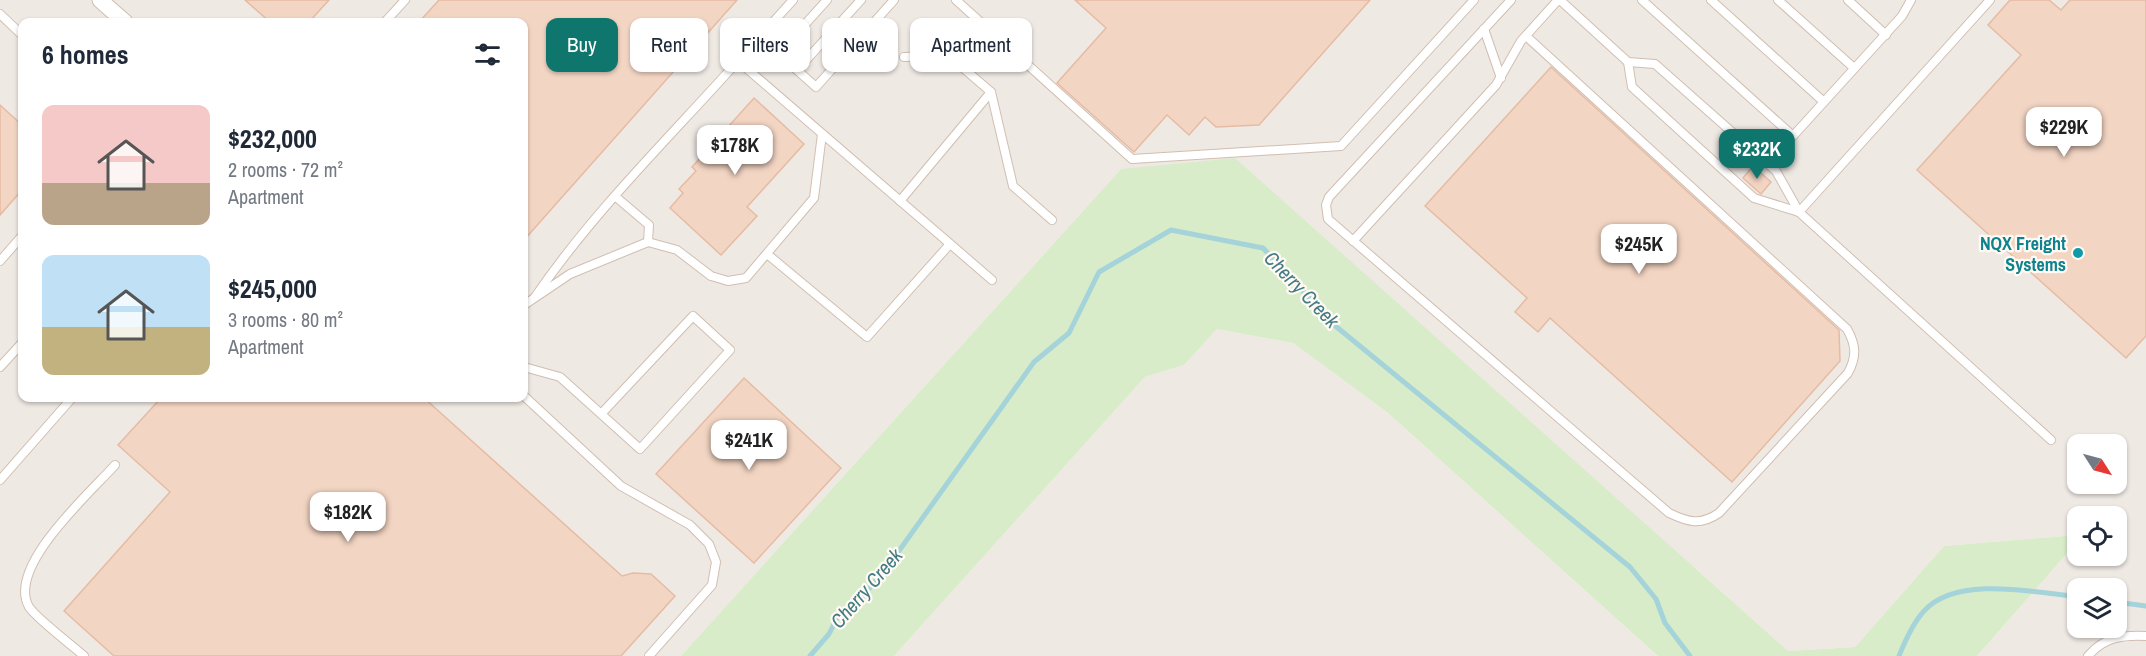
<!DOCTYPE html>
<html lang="en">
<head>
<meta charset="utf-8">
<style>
	body { margin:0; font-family:"Archivo Narrow",sans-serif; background:#f2f2f3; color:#1f2937; height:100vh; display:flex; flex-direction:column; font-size:22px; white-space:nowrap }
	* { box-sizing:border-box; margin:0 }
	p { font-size:20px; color:#747a83 }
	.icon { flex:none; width:33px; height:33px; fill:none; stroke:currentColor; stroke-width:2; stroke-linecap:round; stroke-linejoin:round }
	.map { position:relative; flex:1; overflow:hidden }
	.drawer { position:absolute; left:18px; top:18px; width:510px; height:384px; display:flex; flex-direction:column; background:#fff; border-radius:12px; box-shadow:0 2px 4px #0004 }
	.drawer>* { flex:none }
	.top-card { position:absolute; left:546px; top:18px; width:570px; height:54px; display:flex; gap:12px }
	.needle { width:39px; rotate:126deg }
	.fabs { position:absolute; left:2067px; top:434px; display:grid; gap:12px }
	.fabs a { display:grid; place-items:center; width:60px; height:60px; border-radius:12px; background:#fff; box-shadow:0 2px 4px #0004; font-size:30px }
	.price { position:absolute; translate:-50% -51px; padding:0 14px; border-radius:12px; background:#fff; color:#222; font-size:20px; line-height:39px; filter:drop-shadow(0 2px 3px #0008) }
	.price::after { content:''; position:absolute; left:50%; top:36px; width:18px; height:14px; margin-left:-9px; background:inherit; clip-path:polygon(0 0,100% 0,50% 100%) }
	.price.selected { background:#0f766e; color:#fff }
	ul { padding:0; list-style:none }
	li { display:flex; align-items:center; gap:18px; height:150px; padding:0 24px }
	li span { display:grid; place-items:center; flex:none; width:168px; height:120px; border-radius:12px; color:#555 }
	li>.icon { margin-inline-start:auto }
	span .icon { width:72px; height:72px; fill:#fffc; stroke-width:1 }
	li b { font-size:26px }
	h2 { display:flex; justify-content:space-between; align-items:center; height:72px; padding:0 24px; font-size:26px }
	.chip { padding:0 21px; border-radius:12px; background:#fff; box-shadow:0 2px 4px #0004; font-size:21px; line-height:54px }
	.chip.selected { background:#0f766e; color:#fff }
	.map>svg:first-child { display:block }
	.industrial { fill:#efe9e4; fill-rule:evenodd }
	.green { fill:#d8ecc9 }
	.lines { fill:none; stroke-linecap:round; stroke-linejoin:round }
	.stream { stroke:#a5d3da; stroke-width:5 }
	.building { fill:#f3d5c3; stroke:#e6bba3; stroke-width:1.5 }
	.service-casing { stroke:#d1beb0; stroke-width:10 }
	.minor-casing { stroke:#d1beb0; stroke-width:17 }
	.service { stroke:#fff; stroke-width:8 }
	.minor { stroke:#fff; stroke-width:15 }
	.culture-dot { fill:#0f9aa8; stroke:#fffaf3; stroke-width:2 }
	.labels { text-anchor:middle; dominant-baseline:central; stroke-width:4.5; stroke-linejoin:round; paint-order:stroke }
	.culture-label { font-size:18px; font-weight:bold; fill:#0d838f; stroke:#fffaf3; text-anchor:end }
	.water-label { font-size:20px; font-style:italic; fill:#437c86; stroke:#fffaf3 }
</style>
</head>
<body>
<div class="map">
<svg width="2146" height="656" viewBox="0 0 2146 656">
	<rect width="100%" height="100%" fill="#fdf6ec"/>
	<g class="industrial">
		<path d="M0,0h2146v656h-169l100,-114 1,13h38v-39h-38l-1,19 -133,11 -89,101 -67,4 -93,-83 -574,-399 -440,487h-681zM22,22h502v376h-502zM2078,444h38v39h-38zM2078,588h38v39h-38z"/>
		<path d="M1217,329l76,14 95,70 270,243h-764l251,-279 39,-12z"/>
	</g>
	<path class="green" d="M1235,158l553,493 67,-4 89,-101 133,-11v7l-100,114h-319l-270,-243 -95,-70 -76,-14 -33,36 -39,12 -251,279h-213l440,-487z"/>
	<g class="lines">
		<g class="stream">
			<path d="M2116,602l30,4"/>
			<path d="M810,656l19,-22 10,-20 21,-15 26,-30 148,-207 35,-29 30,-61 72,-42 92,18 70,76 297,243 26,32 9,24 25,33"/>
			<path d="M1899,656c6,-15 14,-33 25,-45 32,-36 111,-19 154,-14"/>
		</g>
	</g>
	<g class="building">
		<path d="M245,0h84l-20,22h-39z"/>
		<path d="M439,0h298l-213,240v-218h-105z"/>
		<path d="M1075,0h295l-111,125 -43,2 -11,-10 -16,18 -22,-20 -33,37 -77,-69 49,-55z"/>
		<path d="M2010,0h39l12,10 9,-10h76v336l-20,22 -209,-188 104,-115 -33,-30z"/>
		<path d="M1551,67l288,263 1,31 -108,121 -182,-164 -12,14 -23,-20 12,-14 -102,-92z"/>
		<path d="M754,98l50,46 -57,63 10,9 -36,39 -51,-47 13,-15 -4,-4 17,-18 -4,-4z"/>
		<path d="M0,105l22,20v65l-22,25z"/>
		<path d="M1753,166l18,16 -10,12 -18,-16z"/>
		<path d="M744,378l97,90 -87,95 -98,-89z"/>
		<path d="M161,398h263l198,178 11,-3 18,1 24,22 -54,60h-507l-50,-45 106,-119 -52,-47z"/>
	</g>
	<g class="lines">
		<defs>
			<g id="service">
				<path d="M956,0l176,159 209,-13 133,-146"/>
				<path d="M1511,0l-182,197 -3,8 2,14 341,294c19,9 31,13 50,0l129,-140c9,-17 8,-28 -1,-44l-321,-293"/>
				<path d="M1560,0l68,62 27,2 121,107 23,41"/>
				<path d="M1642,0l151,136 109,-120 9,-16"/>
				<path d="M1711,0l113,102"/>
				<path d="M1778,0l76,68"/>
				<path d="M1848,0l38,35"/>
				<path d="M1990,0l-191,212 252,228"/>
				<path d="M0,14l22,21"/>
				<path d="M385,22l20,-22"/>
				<path d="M1484,29l17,49"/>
				<path d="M760,37l56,50 78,-87"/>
				<path d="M779,53l48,-53"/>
				<path d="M904,57l44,-2 43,37 22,94 39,34"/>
				<path d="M738,61l55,-61"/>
				<path d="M1628,62l4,25 122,111 45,14"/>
				<path d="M797,70l64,-70"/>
				<path d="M616,197l33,28 -1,17"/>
				<path d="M900,201l91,-109"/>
				<path d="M1353,241l143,-156 25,-44 37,-41"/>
				<path d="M767,254l100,83 83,-93"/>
				<path d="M0,261l22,-25"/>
				<path d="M535,297c58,-85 134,-159 203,-236l254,219"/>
				<path d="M524,305l46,-31 78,-32 29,8 34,26 17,5 18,-3 68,-80 8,-64"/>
				<path d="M0,367l22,-24"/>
				<path d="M524,367l36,10 80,72 90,-99 -37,-34 -92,98"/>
				<path d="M524,396l97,90 69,39 19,19 7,18 -4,23 -63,71"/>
				<path d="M0,480l72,-82"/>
				<path d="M84,656c-12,-11 -47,-37 -55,-49 -23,-40 61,-114 86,-142"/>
				<path d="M2088,656c16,-19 34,-21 58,-20"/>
			</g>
			<path id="minor" d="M100,0l25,22"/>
		</defs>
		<use href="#service" class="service-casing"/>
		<use href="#minor" class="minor-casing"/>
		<use href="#service" class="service"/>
		<use href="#minor" class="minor"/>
	</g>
	<circle class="culture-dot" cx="2078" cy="253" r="6"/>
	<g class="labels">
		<g class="culture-label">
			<text x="2066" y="243">NQX Freight<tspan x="2066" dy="21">Systems</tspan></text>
		</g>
		<g class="water-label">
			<text transform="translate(1302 289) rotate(46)">Cherry Creek</text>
			<text transform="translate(866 588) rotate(-49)">Cherry Creek</text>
		</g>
	</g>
</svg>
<div class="fabs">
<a><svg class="needle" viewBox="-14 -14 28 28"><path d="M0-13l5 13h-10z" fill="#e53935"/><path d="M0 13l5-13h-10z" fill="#747a83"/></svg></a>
<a><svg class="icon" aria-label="locate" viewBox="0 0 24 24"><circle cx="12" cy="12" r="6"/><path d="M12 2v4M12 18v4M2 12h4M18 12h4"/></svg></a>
<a><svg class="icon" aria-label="layers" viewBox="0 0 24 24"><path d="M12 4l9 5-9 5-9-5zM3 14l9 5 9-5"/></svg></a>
</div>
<b class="price" style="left:2064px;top:158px">$229K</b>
<b class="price" style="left:735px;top:176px">$178K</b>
<b class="price selected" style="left:1757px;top:180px">$232K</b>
<b class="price" style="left:1639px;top:275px">$245K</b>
<b class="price" style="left:749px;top:471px">$241K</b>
<b class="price" style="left:348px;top:543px">$182K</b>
<div class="top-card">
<a class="chip selected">Buy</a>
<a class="chip">Rent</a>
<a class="chip">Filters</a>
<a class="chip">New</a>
<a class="chip">Apartment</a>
</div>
<section class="drawer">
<h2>6 homes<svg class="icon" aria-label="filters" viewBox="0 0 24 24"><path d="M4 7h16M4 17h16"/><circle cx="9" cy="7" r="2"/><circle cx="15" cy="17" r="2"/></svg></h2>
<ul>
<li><span style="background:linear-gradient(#f6c9c9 65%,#b9a48a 0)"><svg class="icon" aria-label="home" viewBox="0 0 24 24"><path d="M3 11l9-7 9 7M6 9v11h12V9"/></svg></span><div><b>$232,000</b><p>2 rooms · 72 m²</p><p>Apartment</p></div></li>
<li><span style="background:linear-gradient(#bfe0f5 60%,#c2b280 0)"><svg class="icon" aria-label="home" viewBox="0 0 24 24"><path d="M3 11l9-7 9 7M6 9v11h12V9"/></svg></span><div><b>$245,000</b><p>3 rooms · 80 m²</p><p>Apartment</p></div></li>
</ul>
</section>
</div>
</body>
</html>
